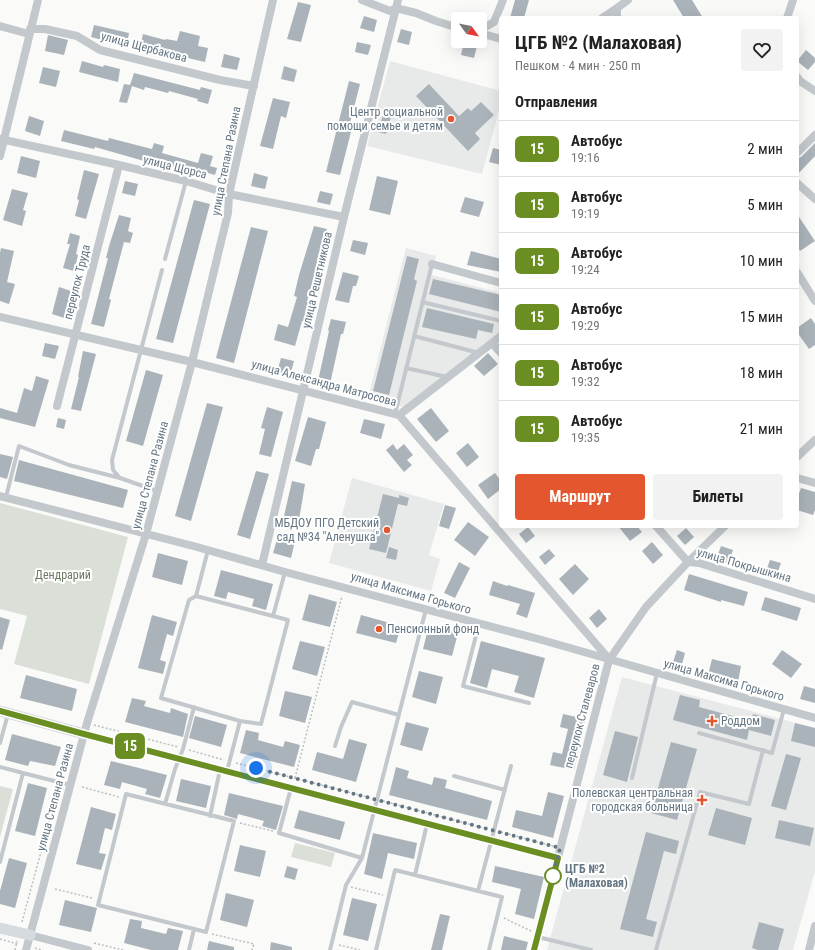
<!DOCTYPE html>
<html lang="ru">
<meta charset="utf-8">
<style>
:root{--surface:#fff;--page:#f2f2f2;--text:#222;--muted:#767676;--line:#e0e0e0;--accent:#e4572e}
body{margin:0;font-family:"Roboto Condensed",sans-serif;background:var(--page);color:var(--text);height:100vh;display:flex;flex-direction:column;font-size:15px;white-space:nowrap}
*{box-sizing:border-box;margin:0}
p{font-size:13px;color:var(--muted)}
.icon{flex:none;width:22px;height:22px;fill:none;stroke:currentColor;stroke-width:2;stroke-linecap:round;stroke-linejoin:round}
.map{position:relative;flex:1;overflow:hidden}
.details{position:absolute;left:499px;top:16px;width:300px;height:512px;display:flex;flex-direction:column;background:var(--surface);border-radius:4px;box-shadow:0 4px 16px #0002}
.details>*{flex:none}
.badge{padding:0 8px;border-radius:6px;font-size:14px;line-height:26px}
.needle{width:26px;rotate:123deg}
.buttons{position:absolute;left:451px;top:12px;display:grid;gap:8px}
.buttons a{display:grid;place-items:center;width:36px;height:36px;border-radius:4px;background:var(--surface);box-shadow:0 4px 16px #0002;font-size:20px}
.you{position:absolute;width:20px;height:20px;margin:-10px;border:3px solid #fff;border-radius:50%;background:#1a73e8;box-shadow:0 0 0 6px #1a73e833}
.map>.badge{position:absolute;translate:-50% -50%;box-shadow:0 0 0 2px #fff}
h2{padding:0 16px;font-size:15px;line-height:36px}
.round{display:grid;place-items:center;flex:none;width:42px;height:42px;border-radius:4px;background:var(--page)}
.overview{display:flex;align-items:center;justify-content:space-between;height:68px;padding:0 16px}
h1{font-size:19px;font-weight:700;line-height:30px}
.primary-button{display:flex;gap:8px;margin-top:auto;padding:8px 16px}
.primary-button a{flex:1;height:46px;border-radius:4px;background:var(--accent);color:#fff;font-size:16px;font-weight:700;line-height:46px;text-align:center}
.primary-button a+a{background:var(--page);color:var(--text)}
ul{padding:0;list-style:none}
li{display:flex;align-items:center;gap:12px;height:56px;padding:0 16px;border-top:1px solid var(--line)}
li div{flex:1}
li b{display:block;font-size:15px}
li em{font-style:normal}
li .badge{min-width:44px;font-weight:700;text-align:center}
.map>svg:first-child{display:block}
</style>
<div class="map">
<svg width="815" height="950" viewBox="0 0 815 950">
<rect width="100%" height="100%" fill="#fafaf8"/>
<path fill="#e8e9e9" d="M390,61L501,91V103L482,174L367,146Z
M406,248L436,256L432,275L501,293V332L403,407L368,398Z
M352,478L444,504L429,555L440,559L431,591L329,563Z
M622,677L815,728V871L793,950H547Z"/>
<path fill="#dadfd7" d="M0,503L128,537L89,684L14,664L27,616L0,609Z
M0,786L13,789L0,837Z
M295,843L335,853L331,867L291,857Z"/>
<path fill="#aab3b9" d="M515,0H529L524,18H510Z
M673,0H692L703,18H684Z
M298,2L311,5L301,42L287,39Z
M364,16L377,20L374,32L360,28Z
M94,25L129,33L127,44L106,39V41L91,37Z
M401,29L412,32L409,45L397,42Z
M180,31L200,36L198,46L208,48L205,62L140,47L143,34L165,40L166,39L177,41Z
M48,35L68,40L64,55L45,51Z
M357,42L371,45L368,55L355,52Z
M464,42L477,46L474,58L461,55Z
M806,50L815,58V62L808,70L797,61Z
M224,54L240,58L237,70L221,67Z
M82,61L103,67L104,65L120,69L118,82L79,72Z
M284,66L297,70L294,82L281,79Z
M43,67L60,71L56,87L39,83Z
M134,73L200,90L201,87L212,90L208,104L197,101L198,99L169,91L168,93L145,87L144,90L132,86L127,103L119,102L124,84L130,85Z
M349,81L360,84L350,123L353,124L340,175L326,172Z
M429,84L459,116L468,108L471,111L481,102L494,115L475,133L480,139L468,151L416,96Z
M273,98L290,102L286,118L281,116L273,149L260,146Z
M385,108L393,110L386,134L378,132Z
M29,116L44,121L40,136L25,131Z
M64,130L108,141L109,138L152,149L154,143L164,146L162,153L198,163L201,153L213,156L210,166L217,168L215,175L187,167L186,171L159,163L158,165L95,147L94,149L61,141Z
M815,143V156L797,175V158L801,157Z
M493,148L501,150V165L489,162Z
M21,156L40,161L36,178L17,173Z
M84,170L99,174L86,219L75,216L79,200L77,199Z
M254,173L268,177L265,189L251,186Z
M377,176L398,181L390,215L369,210Z
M125,181L138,184L135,196L122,193Z
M12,189L28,193L23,210L26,211L22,226L3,220Z
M320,191L333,194L330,205L317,202Z
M465,197L484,202L479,217L460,212Z
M194,200L210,204L173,343L156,339Z
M797,214L815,241L800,251L797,246Z
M119,215L131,218L128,231L133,233L130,243L124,242L109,299L111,300L104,327L91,324L108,258H106L109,246Z
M314,226L327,229L307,302H309L304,321H302L295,346L274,340L278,324L288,327L297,297L294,296L299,275Z
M251,227L268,231L234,363L216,358Z
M70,233L80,236L76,254L78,255L74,271L63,268L70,244H67Z
M353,240L368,243L365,255L350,251Z
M1,248L14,251L7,282L15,284L9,304L0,301V253Z
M471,251L501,259V272L467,265Z
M407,256L419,259L414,279L417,281L389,395L373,391Z
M343,272L359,276L356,286H353L349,303L335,300Z
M433,279L501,295V312L429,294Z
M59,287L71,291L64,318L52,314Z
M427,308L494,324L492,333L478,330L476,339L422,327Z
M811,318L815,324V345L809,349L797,332V328Z
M331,319L346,322L343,334H341L330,384L318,381L329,331L328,330Z
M45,343L59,346L55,359L42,356Z
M83,351L96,354L81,411L71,409L79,377H78Z
M488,353L498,364L484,376L474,366Z
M281,358L294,361L290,376L277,372Z
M146,370L163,375L143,446L126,441Z
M36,376L49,380L35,427L0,418V408L17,413L24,388L32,391Z
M207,403L223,407L191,521L175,516Z
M267,407L283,412L271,457L259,454L265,429L261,428Z
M431,408L449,431L436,442L417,419Z
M308,417L326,422L319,449H316L311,466L295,461Z
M58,418L66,420L64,429L56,427Z
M364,419L385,424L381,439L360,433Z
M468,443L479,457L467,467L456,453Z
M393,444L397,450L404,444L413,455L407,460L412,465L404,472L386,450Z
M0,454L13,457L7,479L0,477Z
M19,460L128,490L123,508L14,481Z
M256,471L269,474L250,539L237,535Z
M495,473L501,481V489L488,499L478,485Z
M292,481L305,484L299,520L284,516Z
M801,488L815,492V510L813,515L797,510V499Z
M383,494L399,498V495L409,498L407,506L398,504L386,553L369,549Z
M445,505L456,508L449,529L439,526Z
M468,522L489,537L475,556L454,540Z
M618,526H637L642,532L630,541Z
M528,527L535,536L526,543L519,534Z
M686,528L694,537L685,545L677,536Z
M278,536L295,541L291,558L273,553Z
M652,542L663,555L653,564L642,551Z
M721,546L733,550L728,564L716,560Z
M389,547L398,550L396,560L386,558Z
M549,549L555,556L545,565L539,557Z
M158,553L188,561L182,585L152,577Z
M770,560L781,563L776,577L765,574Z
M459,562L470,568L455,598L444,593Z
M575,564L589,579L573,595L559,579Z
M221,570L273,584L266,610L252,606L254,599L228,592L226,599L214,596Z
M689,574L748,592L744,606L721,600V602L684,590Z
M493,581L507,586L508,585L535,593L527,618L516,614L520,604L489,595Z
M309,594L337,602L330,627L302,620Z
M765,597L801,608L797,621L761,610Z
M599,609L607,619L597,628L589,618Z
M152,615L177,622L173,636L167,634L160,660L166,662L163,674L138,668Z
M361,615L401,626L396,643L356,633Z
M0,617L10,620L2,650L0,649Z
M429,625L458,633L452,656L423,649Z
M300,641L325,647L317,676L292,669Z
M481,641L545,658L534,698L514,692L519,676L492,669L487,688L470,683Z
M677,650L685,653L681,668L672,665Z
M782,650L802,664L791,678L772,664Z
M712,659L741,666L738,682L708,675Z
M419,671L443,677L436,704L412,697Z
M26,675L77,689L72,711L20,698Z
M804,686L815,689V703L800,699Z
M285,691L312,697L305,723L279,716Z
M680,695L700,700L699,707L751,721L753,714L775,720L771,736L749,730L747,740L673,720Z
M132,698L146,701L144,706L170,713L171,708L188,714L183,737L125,722Z
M563,714L586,719L574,770L550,765L553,752L562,754L568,729L560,727Z
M195,716L227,725L221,747L189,738Z
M406,722L429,728L422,751L400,745Z
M795,723L815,728V747L791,741Z
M246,730L259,733L258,740L283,747L285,741L300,745L294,767L240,753Z
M615,731L638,737L627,782L603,775Z
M12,734L61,747L55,766L30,761L28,766L5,760Z
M349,739L367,744L356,782L312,770L317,752L343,759Z
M671,742L697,749L677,820L651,813Z
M786,754L801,758L786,810L771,806Z
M111,761L167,775L160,798L145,794L147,789L122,782L120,789L104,785Z
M396,767L409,771L407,778L432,785L434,777L447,780L445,788L492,801L487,820L389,795Z
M181,779L211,786L206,808L176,801Z
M28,783L47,788L35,836L15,831Z
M548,792L564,796L553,838L512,827L516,810L542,816Z
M229,793L283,806L276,830L262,826L264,821L238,814L237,819L224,815Z
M91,807L116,814L112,830L105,828L99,853L106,854L101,870L76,864Z
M716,808L752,818L745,845L708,835Z
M299,810L345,822L340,840L294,828Z
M779,820L814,828L810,846L775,838Z
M646,832L679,841L676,854L664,851L646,919L657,922L653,937L620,929Z
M373,833L417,843L414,859L388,853L382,879L364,874Z
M240,845L266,851L260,877L234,871Z
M9,858L27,863L15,908L0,904V891Z
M287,866L298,869L295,880L284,877Z
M495,866L544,877L534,919L515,914L521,889L492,882Z
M226,893L254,900L247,927L220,920Z
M352,898L377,904L368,941L343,935Z
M65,900L97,908L91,932L59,925Z
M440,914L450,916L442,950H431Z
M130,919L142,921L141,928L166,934L168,928L183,931L178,950H151L124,943Z
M759,922L784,929L778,950H758L752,948Z
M504,936L528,942L526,950H501Z
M209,941L234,947V950H207Z
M271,942L292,947V950H270Z"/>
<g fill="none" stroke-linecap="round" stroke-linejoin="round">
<path stroke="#bbbfc2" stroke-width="1.5" stroke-dasharray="2 2" stroke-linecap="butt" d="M94,725L178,747
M189,750L224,760
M236,763L371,798
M62,775L72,742
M295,778L342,596
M82,787L119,797
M383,801L487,829
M240,823L273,831
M501,832L553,846
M351,887L383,895
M55,889L92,898
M504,918L531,931
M22,922L58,789
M212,934L254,944L252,950
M0,939L18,944
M94,943L123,950
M339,945L360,950
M35,948L42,950
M15,950L17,941"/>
<path stroke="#c3c8cc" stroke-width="4" d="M165,259L186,181
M422,302L501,321
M414,336L479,353
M406,368L447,377
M395,414L432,264
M120,478L113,470L112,460L162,270
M6,497L19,446L69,465L120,478L157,491
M196,596L208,550
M273,616L196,596L189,600L161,698L240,721L261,724L288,620L273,616L285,572
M479,624L463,686L529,703
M699,733L772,753L784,709
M0,743L8,714
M335,746L341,727L352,702L399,715
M0,767L23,773L0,862
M227,771L240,721
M23,773L70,785
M454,776L505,790
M632,778L657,673
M291,788L279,833L362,858
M126,794L234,821L206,932L98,905Z
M165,804L175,769L183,749L194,707
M210,816L220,770
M415,875L427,824
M478,891L511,766
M538,937L591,950
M189,950L194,929
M330,950L346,885L362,858L426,609
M376,950L395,870L502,897L489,950
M656,950L700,792L749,804L763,750"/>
<path stroke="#c3c8cc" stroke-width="8" d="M362,0L390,11L396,8L416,13L436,21L458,28
M602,18L617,8
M617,18V8L628,0
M787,18L793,0
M0,26L29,34
M30,29H45L77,36L100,50L220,80L254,86
M480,30L494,22L503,0
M480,33L501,39
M797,77L800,81L815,91
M0,139L119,165L186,181L229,194L344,217
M797,153L815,135
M0,156L38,0
M797,183L815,199
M432,264L501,283
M797,272L815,301
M0,317L192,362L399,415L609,659
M492,343L501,353
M57,406L119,165
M399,415L501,336
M797,457L815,440
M797,478L815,483
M0,496L197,547L285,572L542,640L815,718
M656,526L688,562L699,563L815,599
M262,565L344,217L398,0
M84,734L558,858
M30,935L88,950
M26,950L87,723L146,534L192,362L228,213L229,194L273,0
M534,950L609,660L646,607L688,562L725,526
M809,950L815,926"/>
<path stroke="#d6dbdf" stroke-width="11" d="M0,711L84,734
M0,928L30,935"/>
</g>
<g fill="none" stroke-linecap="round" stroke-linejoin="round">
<defs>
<path id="line" d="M0,711L84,734L558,858L534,950"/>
</defs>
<use href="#line" stroke="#fff" stroke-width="9"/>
<use href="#line" stroke="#6b8e23" stroke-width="6"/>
<path stroke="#657683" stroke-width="4" stroke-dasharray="0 7.2" d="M256,768L560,848L553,876"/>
</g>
<g fill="#e4572e" stroke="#fff" stroke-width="1.5">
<circle cx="451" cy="119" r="4"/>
<circle cx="387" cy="530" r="4"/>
<circle cx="379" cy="629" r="4"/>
<path d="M710 715h4v4h4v4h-4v4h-4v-4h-4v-4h4z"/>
<path d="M700 794h4v4h4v4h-4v4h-4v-4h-4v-4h4z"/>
</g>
<circle fill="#fff" stroke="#6b8e23" stroke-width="2" cx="553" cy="876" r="8"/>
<g text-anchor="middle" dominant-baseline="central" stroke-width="4" stroke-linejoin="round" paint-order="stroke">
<g font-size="12" fill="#657683" stroke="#fff">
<text transform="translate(144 47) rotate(15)">улица Щербакова</text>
<text transform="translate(226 161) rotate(-79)">улица Степана Разина</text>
<text transform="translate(175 167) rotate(14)">улица Щорса</text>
<text transform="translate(317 280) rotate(-77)">улица Решетникова</text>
<text transform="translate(77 282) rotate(-76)">переулок Труда</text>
<text transform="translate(324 383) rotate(15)">улица Александра Матросова</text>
<text transform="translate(150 475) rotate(-75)">улица Степана Разина</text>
<text transform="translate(744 565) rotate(16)">улица Покрышкина</text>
<text transform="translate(411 593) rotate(16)">улица Максима Горького</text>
<text transform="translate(724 680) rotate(16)">улица Максима Горького</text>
<text transform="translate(582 716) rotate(-75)">переулок Сталеваров</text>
<text transform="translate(55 797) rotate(-75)">улица Степана Разина</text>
</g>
<g font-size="12" fill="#657683" stroke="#fff" text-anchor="end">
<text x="443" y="112">Центр социальной<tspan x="443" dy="14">помощи семье и детям</tspan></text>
<text x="379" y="523">МБДОУ ПГО Детский<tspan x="379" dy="14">сад №34 "Аленушка"</tspan></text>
<text x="387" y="629" text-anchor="start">Пенсионный фонд</text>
<text x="721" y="721" text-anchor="start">Роддом</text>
<text x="693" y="793">Полевская центральная<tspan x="693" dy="14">городская больница</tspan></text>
</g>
<g font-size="12" fill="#687a64" stroke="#fff">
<text x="63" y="575">Дендрарий</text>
</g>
<g font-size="12" font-weight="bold" fill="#657683" stroke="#fff" text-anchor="start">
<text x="565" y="869">ЦГБ №2<tspan x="565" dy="14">(Малаховая)</tspan></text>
</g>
</g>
</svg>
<div class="buttons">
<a><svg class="needle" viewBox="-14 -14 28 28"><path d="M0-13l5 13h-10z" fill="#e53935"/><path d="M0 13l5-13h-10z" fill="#767676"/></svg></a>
</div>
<div class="you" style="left:256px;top:768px"></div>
<b class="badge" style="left:130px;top:746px;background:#6b8e23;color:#fff">15</b>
<section class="details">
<div class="overview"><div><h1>ЦГБ №2 (Малаховая)</h1><p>Пешком · 4 мин · 250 m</p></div><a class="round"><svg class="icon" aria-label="heart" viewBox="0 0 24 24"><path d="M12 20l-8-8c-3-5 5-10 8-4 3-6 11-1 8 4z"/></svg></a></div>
<h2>Отправления</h2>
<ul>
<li><span class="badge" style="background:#6b8e23;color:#fff">15</span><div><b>Автобус</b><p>19:16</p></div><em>2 мин</em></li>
<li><span class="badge" style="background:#6b8e23;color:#fff">15</span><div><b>Автобус</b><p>19:19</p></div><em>5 мин</em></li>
<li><span class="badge" style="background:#6b8e23;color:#fff">15</span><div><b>Автобус</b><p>19:24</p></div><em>10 мин</em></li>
<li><span class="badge" style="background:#6b8e23;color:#fff">15</span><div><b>Автобус</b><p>19:29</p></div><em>15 мин</em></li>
<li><span class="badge" style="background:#6b8e23;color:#fff">15</span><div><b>Автобус</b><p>19:32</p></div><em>18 мин</em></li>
<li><span class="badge" style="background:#6b8e23;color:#fff">15</span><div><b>Автобус</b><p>19:35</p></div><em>21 мин</em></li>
</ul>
<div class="primary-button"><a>Маршрут</a><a>Билеты</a></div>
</section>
</div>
